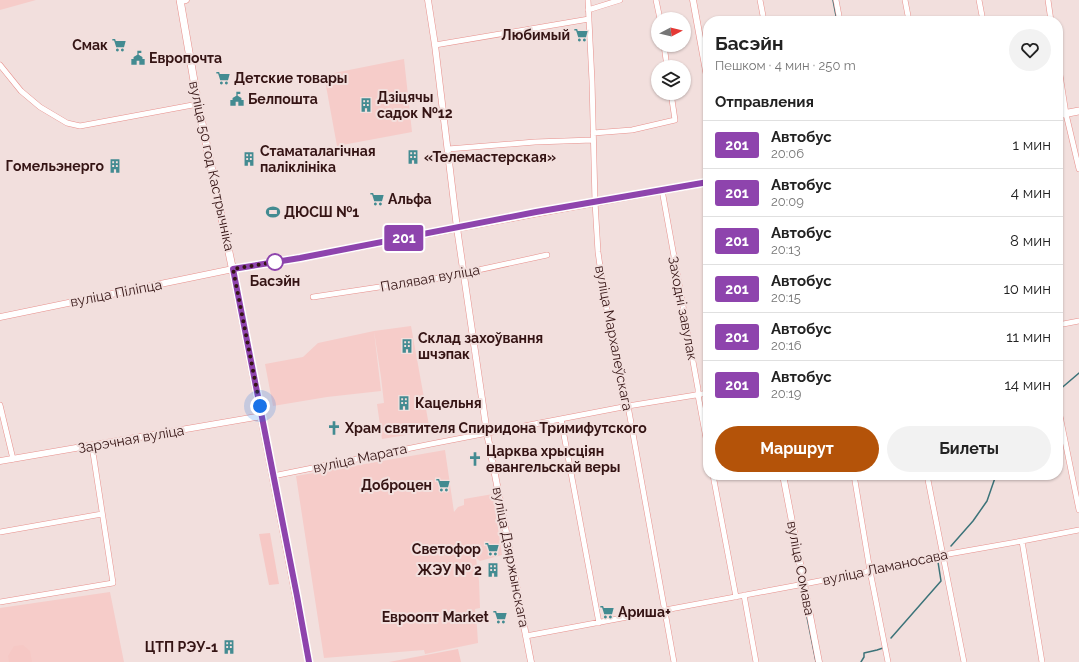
<!DOCTYPE html>
<html lang="ru">
<meta charset="utf-8">
<style>
:root{--surface:#fff;--page:#f2f2f2;--text:#222;--muted:#767676;--line:#e0e0e0;--accent:#b45309}
body{margin:0;font-family:Raleway,sans-serif;background:var(--page);color:var(--text);height:100vh;display:flex;flex-direction:column;font-size:15px;white-space:nowrap}
*{box-sizing:border-box;margin:0}
p{font-size:13px;color:var(--muted)}
.icon{flex:none;width:22px;height:22px;fill:none;stroke:currentColor;stroke-width:2;stroke-linecap:round;stroke-linejoin:round}
.map{position:relative;flex:1;overflow:hidden}
.panel{position:absolute;left:703px;top:16px;width:360px;height:464px;display:flex;flex-direction:column;background:var(--surface);border-radius:16px;box-shadow:0 1px 3px #0004}
.panel>*{flex:none}
.badge{padding:0 8px;border-radius:3px;font-size:14px;line-height:26px}
.needle{width:26px;rotate:83deg}
.tools{position:absolute;left:651px;top:12px;display:grid;gap:8px}
.tools a{display:grid;place-items:center;width:40px;height:40px;border-radius:50%;background:var(--surface);box-shadow:0 1px 3px #0004;font-size:20px}
.you{position:absolute;width:20px;height:20px;margin:-10px;border:3px solid #fff;border-radius:50%;background:#1a73e8;box-shadow:0 0 0 6px #1a73e833}
.map>.badge{position:absolute;translate:-50% -50%;box-shadow:0 0 0 2px #fff}
h2{padding:0 12px;font-size:15px;line-height:36px}
.round{display:grid;place-items:center;flex:none;width:42px;height:42px;border-radius:21px;background:var(--page)}
.overview{display:flex;align-items:center;justify-content:space-between;height:68px;padding:0 12px}
h1{font-size:19px;font-weight:700;line-height:30px}
.button{display:flex;gap:8px;margin-top:auto;padding:8px 12px}
.button a{flex:1;height:46px;border-radius:24px;background:var(--accent);color:#fff;font-size:16px;font-weight:700;line-height:46px;text-align:center}
.button a+a{background:var(--page);color:var(--text)}
ul{padding:0;list-style:none}
li{display:flex;align-items:center;gap:12px;height:48px;padding:0 12px;border-top:1px solid var(--line)}
li div{flex:1}
li b{display:block;font-size:15px}
li em{font-style:normal}
li .badge{min-width:44px;font-weight:700;text-align:center}
.map>svg:first-child{display:block}
</style>
<div class="map">
<svg width="1079" height="662" viewBox="0 0 1079 662">
<rect width="100%" height="100%" fill="#f2dfdd"/>
<path fill="#f6ccc9" d="M0,0H36L0,10Z
M404,59L412,132L337,146L324,75Z
M411,326L430,431L382,439L377,404L384,403L381,377L374,331Z
M374,331L381,391L327,397L273,406L265,364L303,357L318,343Z
M445,450L454,512L458,507L464,505V499L493,494L502,555L480,561L476,558L479,581L480,608L475,609L477,627L478,643L425,654L424,650L324,658L296,476Z
M110,592L124,662H0V608Z"/>
<path fill="#f6c8c5" d="M270,533L279,584L269,585L259,534Z
M23,645L30,651L32,662H9L8,656L14,646Z
M458,649L461,662H389Z"/>
<g fill="none" stroke-linecap="round" stroke-linejoin="round">
<path stroke="#3c7379" stroke-width="1.5" d="M833,0L837,21
M1058,391L1079,373
M951,546L973,521L987,501L996,475
M801,587L816,662
M891,638L941,581L938,562
M861,662L864,657V653L877,650L883,648"/>
<defs>
<path id="minor" d="M588,0L592,81L595,202L598,252L605,301L628,406L674,662
M656,0L660,19
M760,0L764,21
M836,0L840,21
M905,0L909,21
M979,0L983,21
M1048,0L1051,21
M588,10L620,0
M435,45L589,19
M664,45L667,67
M1058,62L1066,114L1079,169
M0,65L21,91L40,107L67,123L80,126L198,104
M593,133L632,130L675,120L671,93
M448,149L535,142L593,140
M662,190L698,389V395L708,449
M313,297L446,277L547,255
M1058,325L1079,321
M0,405L13,459
M1058,406L1079,510
M561,419L599,623
M713,475L736,597
M854,475L870,571L888,662
M927,475L964,662
M273,476L431,444L628,406L708,393
M0,532L102,514
M1022,541L1042,662
M744,595L756,662
M0,602L113,583L92,446
M526,636L804,584L870,571L943,555L1022,541L1079,530"/>
<path id="tertiary" d="M428,0L435,45L457,228L487,433L531,662
M693,0L708,82
M180,1L186,0
M0,317L233,269
M0,461L262,416
M783,475L819,662"/>
<path id="secondary" d="M180,0L198,104L235,281L309,662
M1058,115L1079,111
M233,269L300,258L536,213L708,182"/>
</defs>
<use href="#minor" stroke="#e8908c" stroke-width="6"/>
<use href="#tertiary" stroke="#e8908c" stroke-width="7"/>
<use href="#secondary" stroke="#e8908c" stroke-width="8"/>
<use href="#minor" stroke="#fff" stroke-width="5"/>
<use href="#tertiary" stroke="#fff" stroke-width="6"/>
<use href="#secondary" stroke="#fff" stroke-width="7"/>
</g>
<g fill="none" stroke-linecap="round" stroke-linejoin="round">
<defs>
<path id="line" d="M309,662L297,596L233,269L300,258L536,212L708,182"/>
</defs>
<use href="#line" stroke="#fff" stroke-width="9"/>
<use href="#line" stroke="#8e44ad" stroke-width="6"/>
<path stroke="#351414" stroke-width="4" stroke-dasharray="0 7.2" d="M260,406L233,269L275,262"/>
</g>
<defs>
<symbol id="supermarket-bare" viewBox="-9 -9 18 18"><path d="M-6-5.5h2.5l.6 2H6L4.5 2H-2.5L-4.4-4H-6ZM-1.5 3.2a1.3 1.3 0 1 0 .1 0ZM3 3.2a1.3 1.3 0 1 0 .1 0Z" fill="#438b91" stroke="#f2dfdd" stroke-width="2.5" paint-order="stroke"/></symbol>
<symbol id="civic-bare" viewBox="-9 -9 18 18"><path d="M-.6-6.5H3V-4.5H.6V-3L4-1V1h2V6H-6V1h2V-1L-.6-3ZM-1.2 2.5V6h2.4V2.5Z" fill="#438b91" stroke="#f2dfdd" stroke-width="2.5" paint-order="stroke"/></symbol>
<symbol id="building-bare" viewBox="-9 -9 18 18"><path d="M-4-6H4V6H1V3H-1V6H-4ZM-2.5-4.3h1.7v1.8h-1.7ZM.8-4.3h1.7v1.8H.8ZM-2.5-1h1.7V.8h-1.7ZM.8-1h1.7V.8H.8Z" fill="#438b91" stroke="#f2dfdd" stroke-width="2.5" paint-order="stroke"/></symbol>
<symbol id="stadium-bare" viewBox="-9 -9 18 18"><path d="M0-5a6.5 5 0 1 0 0 10a6.5 5 0 1 0 0-10ZM-3.5-1.8h7v3.6h-7Z" fill="#438b91" stroke="#f2dfdd" stroke-width="2.5" paint-order="stroke"/></symbol>
<symbol id="church-bare" viewBox="-9 -9 18 18"><path d="M-1.2-6h2.4v3.5h3.3v2.4h-3.3V6h-2.4V-.1h-3.3v-2.4h3.3Z" fill="#438b91" stroke="#f2dfdd" stroke-width="2.5" paint-order="stroke"/></symbol>
</defs>
<g fill-rule="evenodd">
<use href="#supermarket-bare" x="571" y="25" width="20" height="20"/>
<use href="#supermarket-bare" x="109" y="35" width="20" height="20"/>
<use href="#civic-bare" x="128" y="48" width="20" height="20"/>
<use href="#supermarket-bare" x="213" y="68" width="20" height="20"/>
<use href="#civic-bare" x="227" y="89" width="20" height="20"/>
<use href="#building-bare" x="356" y="95" width="20" height="20"/>
<use href="#building-bare" x="403" y="147" width="20" height="20"/>
<use href="#building-bare" x="239" y="149" width="20" height="20"/>
<use href="#building-bare" x="105" y="156" width="20" height="20"/>
<use href="#supermarket-bare" x="367" y="189" width="20" height="20"/>
<use href="#stadium-bare" x="263" y="202" width="20" height="20"/>
<use href="#building-bare" x="397" y="336" width="20" height="20"/>
<use href="#building-bare" x="394" y="393" width="20" height="20"/>
<use href="#church-bare" x="324" y="418" width="20" height="20"/>
<use href="#church-bare" x="465" y="449" width="20" height="20"/>
<use href="#supermarket-bare" x="433" y="475" width="20" height="20"/>
<use href="#supermarket-bare" x="482" y="539" width="20" height="20"/>
<use href="#building-bare" x="483" y="560" width="20" height="20"/>
<use href="#supermarket-bare" x="597" y="602" width="20" height="20"/>
<use href="#supermarket-bare" x="490" y="607" width="20" height="20"/>
<use href="#building-bare" x="219" y="637" width="20" height="20"/>
</g>
<circle fill="#fff" stroke="#8e44ad" stroke-width="2" cx="275" cy="262" r="8"/>
<g text-anchor="middle" dominant-baseline="central" stroke-width="4" stroke-linejoin="round" paint-order="stroke">
<g font-size="14" font-weight="bold" fill="#351414" stroke="#f2dfdd" text-anchor="start">
<text x="570" y="35" text-anchor="end">Любимый</text>
<text x="108" y="45" text-anchor="end">Смак</text>
<text x="149" y="58">Европочта</text>
<text x="234" y="78">Детские товары</text>
<text x="377" y="97">Дзіцячы<tspan x="377" dy="16">садок №12</tspan></text>
<text x="248" y="99">Белпошта</text>
<text x="260" y="151">Стаматалагічная<tspan x="260" dy="16">паліклініка</tspan></text>
<text x="424" y="157">«Телемастерская»</text>
<text x="104" y="166" text-anchor="end">Гомельэнерго</text>
<text x="388" y="199">Альфа</text>
<text x="284" y="212">ДЮСШ №1</text>
<text x="418" y="338">Склад захоўвання<tspan x="418" dy="16">шчэпак</tspan></text>
<text x="415" y="403">Кацельня</text>
<text x="345" y="428">Храм святителя Спиридона Тримифутского</text>
<text x="486" y="451">Царква хрысціян<tspan x="486" dy="16">евангельскай веры</tspan></text>
<text x="432" y="485" text-anchor="end">Доброцен</text>
<text x="481" y="549" text-anchor="end">Светофор</text>
<text x="482" y="570" text-anchor="end">ЖЭУ № 2</text>
<text x="618" y="612">Ариша+</text>
<text x="489" y="617" text-anchor="end">Евроопт Market</text>
<text x="218" y="647" text-anchor="end">ЦТП РЭУ-1</text>
</g>
<g font-size="14" fill="#351414" stroke="#f2dfdd">
<text transform="translate(212 166) rotate(78)">вуліца 50 год Кастрычніка</text>
<text transform="translate(430 278) rotate(-10)">Палявая вуліца</text>
<text transform="translate(116 293) rotate(-11)">вуліца Піліпца</text>
<text transform="translate(683 308) rotate(79)">Заходні завулак</text>
<text transform="translate(614 338) rotate(79)">вуліца Мархалеўскага</text>
<text transform="translate(131 439) rotate(-10)">Зарэчная вуліца</text>
<text transform="translate(360 458) rotate(-12)">вуліца Марата</text>
<text transform="translate(511 557) rotate(79)">вуліца Дзяржынскага</text>
<text transform="translate(885 567) rotate(-12)">вуліца Ламаносава</text>
<text transform="translate(801 568) rotate(79)">вуліца Сомава</text>
</g>
<g font-size="14" font-weight="bold" fill="#351414" stroke="#f2dfdd">
<text x="275" y="281">Басэйн</text>
</g>
</g>
</svg>
<div class="tools">
<a><svg class="needle" viewBox="-14 -14 28 28"><path d="M0-13l5 13h-10z" fill="#e53935"/><path d="M0 13l5-13h-10z" fill="#767676"/></svg></a>
<a><svg class="icon" aria-label="layers" viewBox="0 0 24 24"><path d="M12 4l9 5-9 5-9-5zM3 14l9 5 9-5"/></svg></a>
</div>
<div class="you" style="left:260px;top:406px"></div>
<b class="badge" style="left:404px;top:238px;background:#8e44ad;color:#fff">201</b>
<section class="panel">
<div class="overview"><div><h1>Басэйн</h1><p>Пешком · 4 мин · 250 m</p></div><a class="round"><svg class="icon" aria-label="heart" viewBox="0 0 24 24"><path d="M12 20l-8-8c-3-5 5-10 8-4 3-6 11-1 8 4z"/></svg></a></div>
<h2>Отправления</h2>
<ul>
<li><span class="badge" style="background:#8e44ad;color:#fff">201</span><div><b>Автобус</b><p>20:06</p></div><em>1 мин</em></li>
<li><span class="badge" style="background:#8e44ad;color:#fff">201</span><div><b>Автобус</b><p>20:09</p></div><em>4 мин</em></li>
<li><span class="badge" style="background:#8e44ad;color:#fff">201</span><div><b>Автобус</b><p>20:13</p></div><em>8 мин</em></li>
<li><span class="badge" style="background:#8e44ad;color:#fff">201</span><div><b>Автобус</b><p>20:15</p></div><em>10 мин</em></li>
<li><span class="badge" style="background:#8e44ad;color:#fff">201</span><div><b>Автобус</b><p>20:16</p></div><em>11 мин</em></li>
<li><span class="badge" style="background:#8e44ad;color:#fff">201</span><div><b>Автобус</b><p>20:19</p></div><em>14 мин</em></li>
</ul>
<div class="button"><a>Маршрут</a><a>Билеты</a></div>
</section>
</div>
